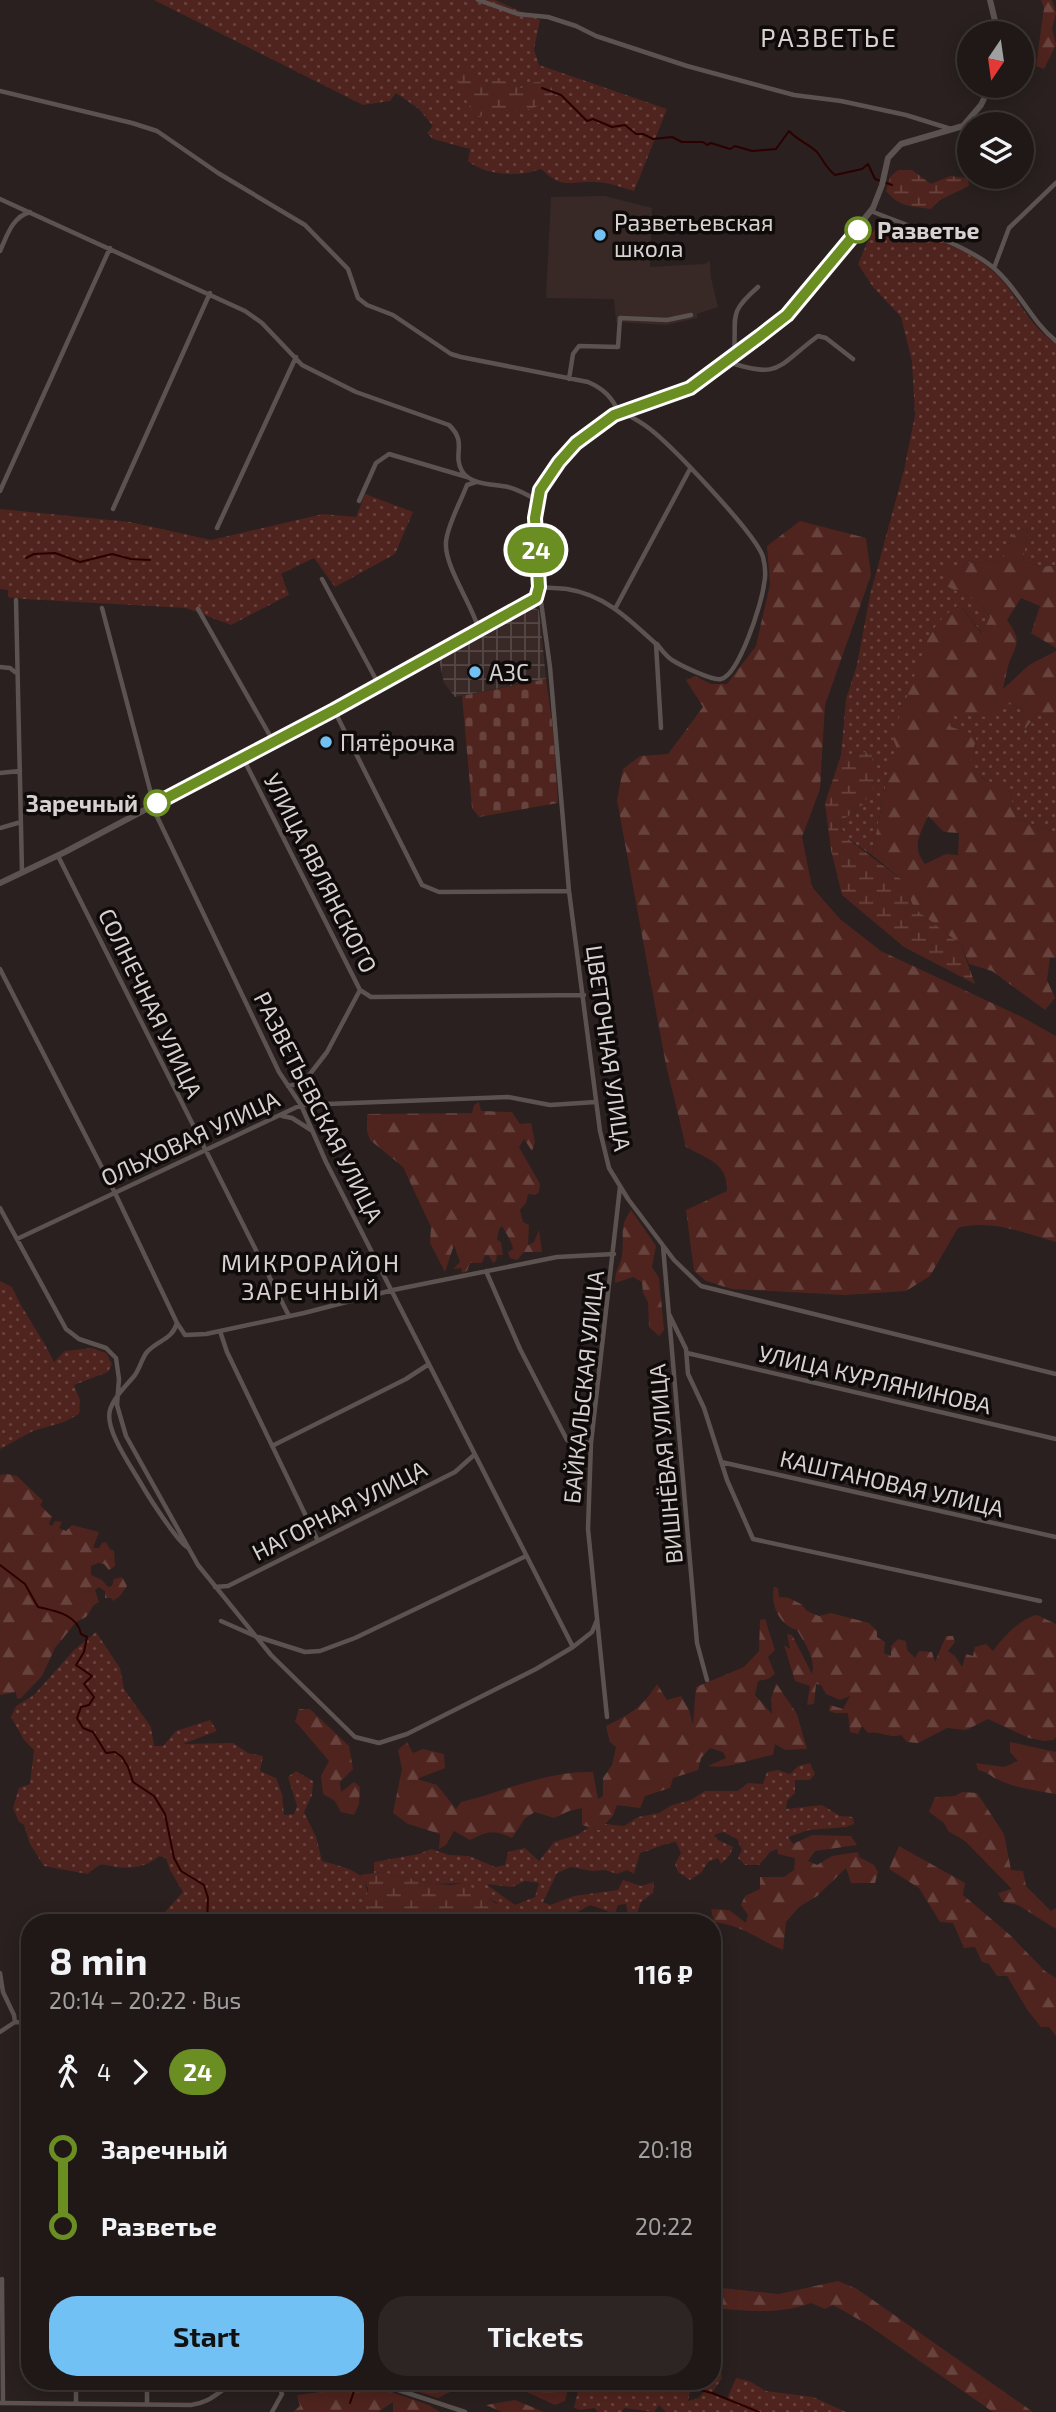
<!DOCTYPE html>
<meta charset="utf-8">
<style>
:root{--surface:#1f1817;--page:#2c2524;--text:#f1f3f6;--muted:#a1a0a1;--line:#3c3736;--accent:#72c1f5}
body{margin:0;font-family:"Exo 2",sans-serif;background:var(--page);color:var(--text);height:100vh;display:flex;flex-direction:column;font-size:26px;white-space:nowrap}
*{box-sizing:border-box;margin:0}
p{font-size:23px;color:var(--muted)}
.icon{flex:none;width:38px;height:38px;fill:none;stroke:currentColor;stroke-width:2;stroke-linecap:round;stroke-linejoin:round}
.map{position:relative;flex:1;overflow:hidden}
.details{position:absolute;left:21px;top:1914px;width:700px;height:476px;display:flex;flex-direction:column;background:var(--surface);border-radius:28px;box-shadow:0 4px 18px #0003,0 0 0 2px var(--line)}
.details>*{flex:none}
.badge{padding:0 14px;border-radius:23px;font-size:24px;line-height:46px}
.needle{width:46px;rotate:193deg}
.controls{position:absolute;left:957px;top:21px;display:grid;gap:14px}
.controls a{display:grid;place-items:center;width:77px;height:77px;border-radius:50%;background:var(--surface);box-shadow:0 4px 18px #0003,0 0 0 2px var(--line);font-size:35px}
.map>.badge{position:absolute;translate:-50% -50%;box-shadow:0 0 0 4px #fff}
.legs{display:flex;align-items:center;gap:10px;height:77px;padding:0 28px;font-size:23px}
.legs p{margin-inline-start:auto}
.head{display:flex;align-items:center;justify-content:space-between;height:119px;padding:0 28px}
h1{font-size:38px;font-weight:700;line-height:52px}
.action{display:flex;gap:14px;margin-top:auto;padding:14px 28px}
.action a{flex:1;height:80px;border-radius:28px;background:var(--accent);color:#111;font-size:28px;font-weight:700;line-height:80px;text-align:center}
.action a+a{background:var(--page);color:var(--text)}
ul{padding:0 28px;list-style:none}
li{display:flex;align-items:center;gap:24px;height:77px;font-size:26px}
li i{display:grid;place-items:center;width:10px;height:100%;margin:0 9px;background:currentColor}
li i::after{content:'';width:18px;height:18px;margin:-9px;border:5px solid;border-radius:50%;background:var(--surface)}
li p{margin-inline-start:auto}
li:first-child i{background:linear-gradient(#0000 50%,currentColor 0)}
li:last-child i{background:linear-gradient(currentColor 50%,#0000 0)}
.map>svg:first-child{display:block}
</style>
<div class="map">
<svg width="1056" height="2412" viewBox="0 0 1056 2412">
<defs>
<pattern id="industrial-grid" width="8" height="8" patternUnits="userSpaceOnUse" patternTransform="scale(1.75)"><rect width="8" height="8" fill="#382927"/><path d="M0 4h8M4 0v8" fill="none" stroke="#544745"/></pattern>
<pattern id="grass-dots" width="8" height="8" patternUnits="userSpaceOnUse" patternTransform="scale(1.75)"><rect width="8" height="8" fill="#4f241e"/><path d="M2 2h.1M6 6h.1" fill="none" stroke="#68433e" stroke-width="1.8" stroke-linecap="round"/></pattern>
<pattern id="forest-firs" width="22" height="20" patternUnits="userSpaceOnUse" patternTransform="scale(1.75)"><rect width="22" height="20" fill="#4f241e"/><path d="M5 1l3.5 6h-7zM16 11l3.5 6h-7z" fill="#68433e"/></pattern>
<pattern id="wetland-marsh" width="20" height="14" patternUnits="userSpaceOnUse" patternTransform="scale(1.75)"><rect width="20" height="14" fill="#4f241e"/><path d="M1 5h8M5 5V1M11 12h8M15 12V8" fill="none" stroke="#68433e"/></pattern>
<pattern id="cemetery-stones" width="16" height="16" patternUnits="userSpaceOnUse" patternTransform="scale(1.75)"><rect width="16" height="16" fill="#4f241e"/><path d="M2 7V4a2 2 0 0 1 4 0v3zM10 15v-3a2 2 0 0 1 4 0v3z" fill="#68433e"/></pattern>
</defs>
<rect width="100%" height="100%" fill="#29201f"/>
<path fill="#382927" d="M605,196L652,208L650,267L704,264L710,261L711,278L718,307L697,314V318L666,325L616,322L614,299L546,298L551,197Z"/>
<path fill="url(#industrial-grid)" d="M532,607L539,610L546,679L455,697L444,683L439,660Z"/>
<path fill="url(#grass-dots)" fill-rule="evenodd" d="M154,0H495L540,20L534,49L539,65L667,109L634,191C621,187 607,182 594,182C567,181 564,190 541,169C520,177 486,176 468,161L470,149L433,139L427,133L433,126L419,109L396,93L390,101L363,105Z
M881,221L893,222C927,237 973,249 999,277C1018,297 1031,329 1056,343V565L1042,567L1023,561L1028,528L1014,533L1002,561L967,563L945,585L979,602L990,617L983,634L959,604L897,746L888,773L872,855L844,836L840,821L860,809L870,752L841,755L846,699L857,665L870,595L904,470L915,415L912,361L901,317L873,287L858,264L870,236Z
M365,494L413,512L395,554L335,587L314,558L281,574L289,595L231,625L186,608L24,599L8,597V590L0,589V509L130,522L211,540L323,514L356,517Z
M1009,704L1023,708L1026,728L1039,712L1056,725V833L1016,818L1010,792C1002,788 992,784 985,779C965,765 953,734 946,712L967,713Z
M0,1281L12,1287C24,1314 42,1336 54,1362L65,1351L92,1348L106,1353L112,1364L108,1372L74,1385L80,1400L79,1414L64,1422L33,1431L0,1449Z
M96,1632L120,1668L124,1689L151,1727L154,1746H163L176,1731L210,1720L217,1731L183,1744L233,1743L248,1753L263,1756L260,1771L276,1778L282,1794L284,1815L294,1814L297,1806L288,1777L296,1771L313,1781L312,1795L304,1812L316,1837L322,1861C371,1874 365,1875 371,1922L375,1923H172L174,1918L165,1912L183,1892L170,1870L166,1858L159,1856C143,1871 121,1869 101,1864L87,1874L44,1866L30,1844L24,1825L19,1822L13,1808L19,1788L30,1784L34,1750L24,1740L11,1717L16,1706L34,1695L74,1650Z
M810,1763L815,1774L810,1780H795V1793L787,1801L786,1809L822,1805L840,1816L853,1817L854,1824L846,1827L809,1830L788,1837L793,1844L771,1851L759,1865H745L738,1858L742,1850L737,1839L723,1832L714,1835L718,1840L733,1847L730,1855L721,1864L718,1858L708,1862L701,1873L690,1880L678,1872L675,1864L681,1853L676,1842C663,1843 653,1850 640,1853L634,1874L627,1870L617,1874L605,1870L592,1871L571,1867L557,1873L543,1902L550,1905L574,1896L618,1890L623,1880L641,1886L654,1882L653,1893L641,1902L634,1922L629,1920L626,1904L618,1905L615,1914L590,1905L566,1919L553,1914L543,1918L547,1923H456L474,1918L487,1919L497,1903L464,1883L433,1884L381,1872L374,1873V1862L419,1854L431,1849L449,1855L469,1856L495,1867L505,1865L508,1852L525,1848L539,1861L554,1842L577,1835L590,1827L599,1830L605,1824L624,1826L638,1817L659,1813L672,1805L691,1800L705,1791H738L748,1783L763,1784L767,1772L778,1770L790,1774L798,1766ZM525,1881L539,1883L535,1897L515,1905L486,1884L512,1887Z
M712,2368L721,2370L722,2378L712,2393L727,2399L736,2378L749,2381L766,2391L813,2397L846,2412H666L659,2405L654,2412L624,2408L622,2412H598L594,2408L581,2410L574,2408L579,2386L584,2382H604L610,2390L619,2389L617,2382H692L688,2401L698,2398L705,2391L704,2382H712Z"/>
<path fill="url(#forest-firs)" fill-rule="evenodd" d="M1041,0H1052L1056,13L1052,29L1056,45L1044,69L1036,66L1044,8Z
M800,521L866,538L871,575L825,705L820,789L802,837L812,887L840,919L881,951L1022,1017L1056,1036V1242C1024,1233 991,1219 958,1228L930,1276L906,1291L845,1295L732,1289L706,1281L694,1271L686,1210L727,1191C728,1163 707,1159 686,1147L666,1065L617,800L623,769L640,756L668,754L703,707L686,680L695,676L711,684H727L756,646L770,584L767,546Z
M1028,528L1023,561L1042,567L1056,565V648L1031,633L1040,606L1021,598L1007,620C1023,642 1016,644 1008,666C1006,674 1005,681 1003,689L1029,665L1056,651V725L1039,712L1025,729L1023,708L1009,704L994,718L947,712L951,727L977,735L970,763L984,779L1010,792L1016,818L1056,833V958H1050L1047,980L1055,998L1045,1010L992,971L969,964L961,945L914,908L902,880L872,855L888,773L896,746L892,737L930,633L944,616L959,604L982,634L990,617L979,602L944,585L947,569L967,563L1002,561L1014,533ZM928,816L944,832L959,833L958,855L946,854L925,864C911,846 920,835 928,816Z
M479,1102L481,1111L512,1112L520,1124L531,1123L535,1142L532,1151L524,1139L519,1147L540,1184L539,1192L535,1195L528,1194L526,1203L520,1210L523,1222L529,1225L528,1245L534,1242L539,1230L542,1252H524L517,1260L510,1258L508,1252L513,1249C512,1242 506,1233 502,1226L499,1229L497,1240L501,1242L503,1255H497L496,1261L493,1263L489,1256L485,1255L482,1263H470L467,1271L461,1273L462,1268L453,1269L460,1262L454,1245L445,1272L430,1243L431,1227L403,1167L370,1140L367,1131V1114L472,1113L474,1105Z
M631,1210L656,1246L652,1267L659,1278L664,1330L659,1336L649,1327L648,1302L643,1293L642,1282L633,1277L615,1283C614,1272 621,1265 622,1255C625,1235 618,1228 631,1210Z
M7,1474L17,1476L43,1501L40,1505L52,1517L49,1524L52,1526L55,1521L62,1522L59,1528L66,1531L72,1525L99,1532L93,1548H99L102,1543L106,1542L110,1549L114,1551L115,1566L109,1570L104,1564L98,1563L91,1566V1575L102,1580L108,1587L112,1586L114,1579L122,1577L127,1586L120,1596L113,1601L111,1598H105V1591L99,1587L95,1590L99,1602L94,1605L86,1617L76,1622L55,1648L42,1676L21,1698L17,1699L16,1692L0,1695V1475Z
M774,1587L778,1588L779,1597L789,1598L801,1604L807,1611L819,1616L831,1613L869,1623L877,1631V1637L885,1642L884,1653L891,1656V1646L898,1639L906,1641L907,1650L915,1658L919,1651L932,1652L935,1662L946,1636H953L955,1642L948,1651L955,1656L962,1667L966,1654L973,1656L975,1647L986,1644L993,1651C1002,1638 1021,1618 1037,1615L1056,1624V1737L1054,1740L1044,1741L1029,1738L988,1719L966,1730L947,1728L918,1743L907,1742L901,1735C889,1739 880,1730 868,1733L862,1726L858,1734L850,1732L848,1713H835L829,1711L830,1705L843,1709L850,1696L840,1700L826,1694L821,1685L816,1684L814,1704L807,1705L810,1686L795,1681L784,1645L790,1649L787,1634L792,1635L812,1674C816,1658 805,1644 797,1630C779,1625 770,1604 774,1587Z
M765,1619L775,1650L768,1657L775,1674L768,1679L758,1681L755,1695L772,1714L771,1699L776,1683L797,1714L807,1749L785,1750L775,1744L773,1755C752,1758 728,1770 708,1766L726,1758L723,1752L710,1748L701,1758L698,1770L673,1778L670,1788L645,1796L640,1808L617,1805L613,1816L599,1830L582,1825V1808L569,1811L554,1818L535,1812L525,1818L512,1838C494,1829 487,1831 470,1840L454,1831L446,1845L439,1849L440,1834L408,1824L393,1813L402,1769L398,1750L407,1742L413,1753L423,1749L444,1754L445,1768L417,1779L437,1785L456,1809L461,1802C506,1791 546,1771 593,1772L598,1799L603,1796V1778L612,1765L616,1747L610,1742L606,1726C630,1714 642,1708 657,1684L667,1700L681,1696L689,1710L693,1725L696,1687L744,1667L759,1651L760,1620Z
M299,1709H310L349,1746L353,1769L340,1782L341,1792L354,1782L360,1787L359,1804L354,1815L341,1812L335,1801L323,1794L321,1776L329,1761L295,1721Z
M1010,1742L1056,1752V1794C1038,1791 1015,1788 999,1780C989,1776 991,1773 978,1770L976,1763L1004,1767L1018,1761L1010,1752Z
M962,1792L977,1793L1004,1834L1011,1870L1023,1871L1026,1886L1051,1911L1056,1908V1929L1018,1905L1003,1902L998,1893L1012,1889L965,1841L948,1831L944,1823L929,1812L935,1797L955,1796Z
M812,1835L851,1836L857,1845L815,1851L808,1861L817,1865L832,1856L858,1852L859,1857L874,1865L878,1872L875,1883H851L846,1868L817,1896L799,1907L786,1922L783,1950C757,1939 744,1926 714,1922L711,1909L729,1910L746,1923L748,1915L741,1905L745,1896L760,1889V1877H784L794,1870L795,1858L778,1854L777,1848L793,1844Z
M899,1846L965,1883L963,1895L1010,1935L1045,1971L1056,1978V2036L1049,2027H1041L1028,2011L1007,1976H997L989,1964L982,1962L975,1947L964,1948L953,1923L940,1922L919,1888L889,1869Z
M838,2281L857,2289L1033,2412H993L865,2323L833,2305L825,2309L811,2303C778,2315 746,2311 712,2308V2287L779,2294Z
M340,2382H362L429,2405L440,2412H393V2402L378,2412H293L300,2406L297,2395L338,2390Z
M386,2382H570L565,2401L555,2405L509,2384L481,2390L460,2387L438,2398Z
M515,2400L544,2412H502L486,2405Z"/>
<path fill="url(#wetland-marsh)" d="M462,62C473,67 477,78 487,83L499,78L521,88L535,82H548L555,93C538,113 509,115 484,111L481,117C471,112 471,109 466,100C459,85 452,78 462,62Z
M898,170H912L931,184L950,176L968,178L969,186L940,200L931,209C911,206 899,207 886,191L890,177Z
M871,752L877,781L860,809L840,821L844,836L902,880L914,908L961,945L975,984L904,947L842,895L831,850L825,803L841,755Z
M381,1872L433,1884L451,1885L464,1883L482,1893L508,1913L456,1923L449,1921L446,1923L371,1922L367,1896L368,1888L360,1875Z"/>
<path fill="url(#cemetery-stones)" d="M546,679L553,729L558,803L479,817L472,808L471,796L462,696Z"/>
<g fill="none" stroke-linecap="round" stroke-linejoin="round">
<path stroke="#2d0000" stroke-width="2" d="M542,88L561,95L587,121L593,119L612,127L625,125L636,134H643L653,139L672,137L682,142H703L707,145L711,143L730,149L735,146L752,151L776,149L789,131C797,140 809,144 817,152C824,161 826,168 835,175L862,169L868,164L875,179L892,185
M26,558L34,554L55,553L80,562L112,554L131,559L150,560
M0,1565L25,1584L38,1607C55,1611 77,1614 81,1634L87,1637L84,1652L76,1665L92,1676L84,1684L94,1697L89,1705L81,1707L77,1718L83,1728L93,1732L106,1753L115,1752L122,1757L128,1767L133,1782L154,1796L165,1814L174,1858L181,1871L204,1885L208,1898L207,1923
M669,2382L712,2393L759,2412
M350,2403L357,2382"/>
<path stroke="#5c5351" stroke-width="4.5" d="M478,0L518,14L548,17L576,26L596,36L687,66L794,95L841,101L906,115L951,129
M0,91L132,123L157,131L218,173L305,225L348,269L358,298L367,305L393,315L451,354L461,357L588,382C604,389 612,397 619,413
M0,199L245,311L262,323L302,365L356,392L449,425C468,443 452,453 462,471C470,485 494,484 508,487C519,490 528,495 538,501
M871,211C907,226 970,245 997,271C1020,292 1032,322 1056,341
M0,251C7,236 12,217 30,212
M994,268L1009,228L1056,183
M734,353C737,316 727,314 758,287
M725,361C781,380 776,367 818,336L826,338L853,359
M569,379L573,354L579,346L618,347L620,318L667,320L691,315
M622,412C632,417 641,422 650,429C672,446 756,534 763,557C765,565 766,576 764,584C762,603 739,675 721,679C712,681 680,665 672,660C666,656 661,649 657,644
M476,482L467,485C461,501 447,526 446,542C444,566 472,604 479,630
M0,491L110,248
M359,501L376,463L389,454L467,477
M113,509L210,293
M217,528L296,357
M322,579L379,685
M16,600L22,872
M616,607L690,469
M102,608L154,805
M198,609L273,741
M0,667L10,668L15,672
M334,710L422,885L439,892L569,891
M661,728L656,644C629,619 605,595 567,589C558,588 549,588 539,587L550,667L569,891L600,1131L609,1168L628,1199L674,1260L701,1286L1056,1374
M243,758L360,990L371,997L584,995
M0,773L20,771
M152,806L279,1072L301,1105L326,1162L573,1647
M0,828L21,822
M58,856L289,1316
M0,969L115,1193L177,1323
M288,1086L303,1083L327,1052L360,990
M282,1116L292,1118L311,1130
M0,1208L66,1329L79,1339L106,1348L116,1358L119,1379L117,1405L126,1436L198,1565L271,1655L355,1737L379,1743L407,1734L536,1669L573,1647L592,1632L597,1620
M17,1239L301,1105L508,1097L550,1105L596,1102
M663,1246L697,1643L707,1680
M486,1271L520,1349L567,1440L591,1443
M669,1314L686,1349L688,1374L704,1408L727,1480L753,1539L1040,1601
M220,1331L227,1352L318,1541
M687,1353L1056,1439
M272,1446L406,1379L429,1364
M721,1462L1056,1537
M187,1547C178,1542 150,1499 143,1487C133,1469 104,1430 110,1410C114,1397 126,1386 135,1375C140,1368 142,1358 147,1352C158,1340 172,1340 177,1323L185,1335L206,1334L304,1313L393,1290L557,1257L614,1254
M215,1587L228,1586L455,1472L474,1455
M221,1621L255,1636L305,1652L320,1651L355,1638L526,1556
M607,1717L588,1529L591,1443L620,1187
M0,1973L3,1992L14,2015L15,2022
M0,2032L15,2022L30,2023
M2,2279L3,2403
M76,2382V2403
M147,2382V2405
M220,2382V2390
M374,2382L465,2412
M0,2403L191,2405C211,2403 219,2390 236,2382
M272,2412L282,2394L277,2382"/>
<path stroke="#5c5351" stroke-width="6" d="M990,0L998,33
M0,883L65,852L334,710L536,598L539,587L535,518L540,490L560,462L576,443L614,415L690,388L787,315L873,208L882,185L888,158L901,144L963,126L981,105L990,86"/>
</g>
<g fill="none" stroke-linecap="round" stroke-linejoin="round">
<defs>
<path id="line-1" d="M157,803L334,710L536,598L539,587L535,518L540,490L559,462L576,443L614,415L690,388L760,336L787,315L858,230"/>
</defs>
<use href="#line-1" stroke="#fff" stroke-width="16"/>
<use href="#line-1" stroke="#6b8e23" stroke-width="10"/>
</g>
<g fill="#fff" stroke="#6b8e23" stroke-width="3.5">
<circle cx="858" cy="230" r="12"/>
<circle cx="157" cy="803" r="12"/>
</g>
<g fill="#72c1f5" stroke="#0f0b0a" stroke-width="2.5">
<circle cx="600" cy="235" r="7"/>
<circle cx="475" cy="672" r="7"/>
<circle cx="326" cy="742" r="7"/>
</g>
<g text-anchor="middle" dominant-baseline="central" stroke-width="7" stroke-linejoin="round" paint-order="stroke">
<g font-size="23" fill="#d7d1d0" stroke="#0f0b0a" text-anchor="start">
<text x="614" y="222">Разветьевская<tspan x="614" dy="26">школа</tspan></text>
<text x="489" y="672">АЗС</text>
<text x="340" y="742">Пятёрочка</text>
</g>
<g font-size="23" font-weight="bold" fill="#d7d1d0" stroke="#0f0b0a" text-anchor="start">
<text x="877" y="230">Разветье</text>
<text x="138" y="803" text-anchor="end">Заречный</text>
</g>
<g font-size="23" fill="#d7d1d0" stroke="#0f0b0a">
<text transform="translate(321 873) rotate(63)">УЛИЦА ЯВЛЯНСКОГО</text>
<text transform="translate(151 1003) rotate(64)">СОЛНЕЧНАЯ УЛИЦА</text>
<text transform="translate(609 1048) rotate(82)">ЦВЕТОЧНАЯ УЛИЦА</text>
<text transform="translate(319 1107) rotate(63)">РАЗВЕТЬЕВСКАЯ УЛИЦА</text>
<text transform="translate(190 1138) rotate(-25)">ОЛЬХОВАЯ УЛИЦА</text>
<text transform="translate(875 1379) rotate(13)">УЛИЦА КУРЛЯНИНОВА</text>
<text transform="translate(583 1387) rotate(-84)">БАЙКАЛЬСКАЯ УЛИЦА</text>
<text transform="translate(665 1464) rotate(-95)">ВИШНЁВАЯ УЛИЦА</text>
<text transform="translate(892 1483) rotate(13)">КАШТАНОВАЯ УЛИЦА</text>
<text transform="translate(339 1510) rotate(-27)">НАГОРНАЯ УЛИЦА</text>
</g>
<g font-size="24" letter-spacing="2" fill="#d7d1d0" stroke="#0f0b0a">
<text x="311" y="1262">МИКРОРАЙОН<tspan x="311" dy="28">ЗАРЕЧНЫЙ</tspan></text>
</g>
<g font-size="26" letter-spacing="2" fill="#d7d1d0" stroke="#0f0b0a">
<text x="829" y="36">РАЗВЕТЬЕ</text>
</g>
</g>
</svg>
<div class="controls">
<a><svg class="needle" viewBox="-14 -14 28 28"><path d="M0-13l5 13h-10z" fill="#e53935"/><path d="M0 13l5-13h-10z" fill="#a1a0a1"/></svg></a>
<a><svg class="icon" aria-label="layers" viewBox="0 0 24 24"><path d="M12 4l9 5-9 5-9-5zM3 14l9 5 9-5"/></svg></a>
</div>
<b class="badge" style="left:536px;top:550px;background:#6b8e23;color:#fff">24</b>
<section class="details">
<div class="head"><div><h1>8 min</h1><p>20:14 – 20:22 · Bus</p></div><b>116 ₽</b></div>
<div class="legs"><svg class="icon" aria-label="walk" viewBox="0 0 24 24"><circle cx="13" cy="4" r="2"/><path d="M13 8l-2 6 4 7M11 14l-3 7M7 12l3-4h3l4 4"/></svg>4<svg class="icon" aria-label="forward" viewBox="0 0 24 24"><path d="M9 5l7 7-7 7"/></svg><b class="badge" style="background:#6b8e23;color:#fff">24</b></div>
<ul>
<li><i style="color:#6b8e23"></i><b>Заречный</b><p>20:18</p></li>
<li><i style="color:#6b8e23"></i><b>Разветье</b><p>20:22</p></li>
</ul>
<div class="action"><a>Start</a><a>Tickets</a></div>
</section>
</div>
